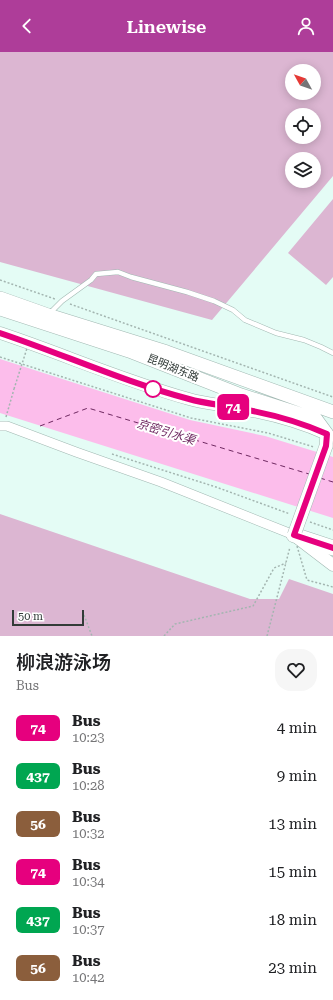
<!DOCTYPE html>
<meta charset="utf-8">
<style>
:root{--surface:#fff;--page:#f6f6f6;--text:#202124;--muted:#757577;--accent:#ae3d99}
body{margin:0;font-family:"Roboto Serif","Noto Sans SC",serif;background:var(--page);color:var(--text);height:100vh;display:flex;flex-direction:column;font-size:15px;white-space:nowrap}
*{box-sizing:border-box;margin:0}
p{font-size:13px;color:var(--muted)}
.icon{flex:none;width:22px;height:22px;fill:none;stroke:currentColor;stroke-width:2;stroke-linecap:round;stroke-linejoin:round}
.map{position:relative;height:584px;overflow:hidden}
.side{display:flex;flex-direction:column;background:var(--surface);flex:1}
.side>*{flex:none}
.badge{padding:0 8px;border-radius:6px;font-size:14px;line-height:26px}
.needle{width:26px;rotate:310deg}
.tools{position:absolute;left:285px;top:12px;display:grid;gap:8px}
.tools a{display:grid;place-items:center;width:36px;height:36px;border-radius:50%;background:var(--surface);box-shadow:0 2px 10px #0003;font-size:20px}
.scale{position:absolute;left:12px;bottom:10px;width:72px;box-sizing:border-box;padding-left:4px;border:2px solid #323b38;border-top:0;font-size:11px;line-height:14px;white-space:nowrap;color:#323b38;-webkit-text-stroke:3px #fff;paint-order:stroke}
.map>.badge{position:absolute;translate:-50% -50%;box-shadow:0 0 0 2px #fff}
.round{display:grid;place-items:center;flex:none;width:42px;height:42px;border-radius:16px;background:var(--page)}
.head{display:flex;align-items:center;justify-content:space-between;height:68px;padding:0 16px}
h1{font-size:19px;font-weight:600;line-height:30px}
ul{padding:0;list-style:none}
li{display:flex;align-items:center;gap:12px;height:48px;padding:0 16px}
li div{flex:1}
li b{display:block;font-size:15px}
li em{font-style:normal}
li .badge{min-width:44px;font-weight:700;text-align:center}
header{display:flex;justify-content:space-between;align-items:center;height:52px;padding:0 16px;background:var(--accent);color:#fff;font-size:18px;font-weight:600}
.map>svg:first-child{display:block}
</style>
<header><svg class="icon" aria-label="back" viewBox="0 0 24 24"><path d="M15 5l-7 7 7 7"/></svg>Linewise<svg class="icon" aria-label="person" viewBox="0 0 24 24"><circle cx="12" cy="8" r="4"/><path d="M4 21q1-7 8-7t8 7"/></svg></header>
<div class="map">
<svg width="333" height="584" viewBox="0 0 333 584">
<rect width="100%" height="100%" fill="#e4fcf5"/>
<path fill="#dcb6d2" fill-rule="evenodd" d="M0,0H333V124L212,268L0,210ZM292,19H314V41H292ZM292,63H314V85H292ZM292,107H314V129H292Z
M333,147V225L326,233L288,201Z
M0,462L250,547H279L289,527L333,542V584H0Z"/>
<path fill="#fcbdeb" d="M0,307L190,368L265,384L333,405V466L0,361Z"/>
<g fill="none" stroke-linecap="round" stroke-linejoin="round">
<path stroke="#6f2961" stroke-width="1" stroke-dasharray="5 4" stroke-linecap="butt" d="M40,374L88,356L309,422
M320,426L333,430"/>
<defs>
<path id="service" d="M50,261L62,249L91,228L96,222L118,220L131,225L187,240L214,249L233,258L245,268L276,281L304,288L321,295L333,301"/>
<path id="minor" d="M0,374H7L76,400L161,430L294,483"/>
<path id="tertiary" d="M0,281C63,302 124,329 189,347C206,352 225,353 242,357C271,362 300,370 327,382
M299,487L333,513"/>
<path id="secondary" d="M0,246L48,263L167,300L333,360
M0,257L129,299L241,343L316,367L327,382L326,394"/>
<path id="trunk" d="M294,483L333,496"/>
</defs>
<use href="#service" stroke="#a1b8b2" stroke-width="5.5"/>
<use href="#minor" stroke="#a1b8b2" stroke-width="10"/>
<use href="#tertiary" stroke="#a1b8b2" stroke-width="13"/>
<use href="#secondary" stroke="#a1b8b2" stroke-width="14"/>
<use href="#trunk" stroke="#a1b8b2" stroke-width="16"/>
<path stroke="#a3b5b0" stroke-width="1.5" stroke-dasharray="2 2" stroke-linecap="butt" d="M0,228L55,247
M70,252L333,345
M0,305L191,366L268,381L314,395
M6,365L14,337
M112,402L216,435L290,462
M310,470L333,478
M84,563L92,584
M164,584L175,572L253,554L274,516L286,511
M267,584L290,495"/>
<use href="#service" stroke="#fff" stroke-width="4.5"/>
<use href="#minor" stroke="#fff" stroke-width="9"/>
<use href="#tertiary" stroke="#fff" stroke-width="12"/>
<use href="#secondary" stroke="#fff" stroke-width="13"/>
<use href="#trunk" stroke="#fff" stroke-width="15"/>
<defs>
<path id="secondary-bridge" d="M294,483L326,394"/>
</defs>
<use href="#secondary-bridge" stroke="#a1b8b2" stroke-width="14" stroke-linecap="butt"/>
<path stroke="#a3b5b0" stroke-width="1.5" stroke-dasharray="2 2" stroke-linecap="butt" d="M14,337L29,290
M297,494L307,528L333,535"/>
<use href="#secondary-bridge" stroke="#fff" stroke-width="13"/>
</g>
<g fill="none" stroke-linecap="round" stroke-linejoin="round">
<defs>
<path id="line" d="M0,281C63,302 124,330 189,347C206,352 225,353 242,357C271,362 300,370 327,382L326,394L294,483L333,496"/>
</defs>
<use href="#line" stroke="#fff" stroke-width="9"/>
<use href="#line" stroke="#e6007e" stroke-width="6"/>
</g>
<circle fill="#fff" stroke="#e6007e" stroke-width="2" cx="153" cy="337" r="8"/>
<g text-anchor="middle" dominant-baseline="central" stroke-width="4" stroke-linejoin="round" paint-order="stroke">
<g font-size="11" fill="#323b38" stroke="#fff">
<text transform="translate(173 316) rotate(22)">昆明湖东路</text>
</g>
<g font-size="12" font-style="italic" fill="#6f2961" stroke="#fff">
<text transform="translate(166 380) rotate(17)">京密引水渠</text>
</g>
</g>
</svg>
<div class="tools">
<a><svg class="needle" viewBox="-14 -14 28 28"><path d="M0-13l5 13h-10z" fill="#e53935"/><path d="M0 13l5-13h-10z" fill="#757577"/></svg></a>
<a><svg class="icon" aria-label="locate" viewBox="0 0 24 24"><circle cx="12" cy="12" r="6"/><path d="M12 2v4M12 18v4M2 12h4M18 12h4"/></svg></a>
<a><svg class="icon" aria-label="layers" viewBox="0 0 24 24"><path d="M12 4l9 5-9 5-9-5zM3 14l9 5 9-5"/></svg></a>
</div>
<div class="scale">50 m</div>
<b class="badge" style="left:233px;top:355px;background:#e6007e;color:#fff">74</b>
</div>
<section class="side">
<div class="head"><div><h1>柳浪游泳场</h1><p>Bus</p></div><a class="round"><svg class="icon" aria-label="heart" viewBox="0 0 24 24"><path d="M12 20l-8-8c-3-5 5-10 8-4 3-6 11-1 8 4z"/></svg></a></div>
<ul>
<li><span class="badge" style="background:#e6007e;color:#fff">74</span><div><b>Bus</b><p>10:23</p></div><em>4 min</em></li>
<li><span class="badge" style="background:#00a651;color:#fff">437</span><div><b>Bus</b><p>10:28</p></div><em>9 min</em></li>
<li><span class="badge" style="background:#8b5e3c;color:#fff">56</span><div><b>Bus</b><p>10:32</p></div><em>13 min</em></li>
<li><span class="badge" style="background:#e6007e;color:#fff">74</span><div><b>Bus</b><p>10:34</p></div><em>15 min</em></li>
<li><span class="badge" style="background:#00a651;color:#fff">437</span><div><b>Bus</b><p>10:37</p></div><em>18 min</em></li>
<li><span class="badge" style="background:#8b5e3c;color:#fff">56</span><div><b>Bus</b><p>10:42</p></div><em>23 min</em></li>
</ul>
</section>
